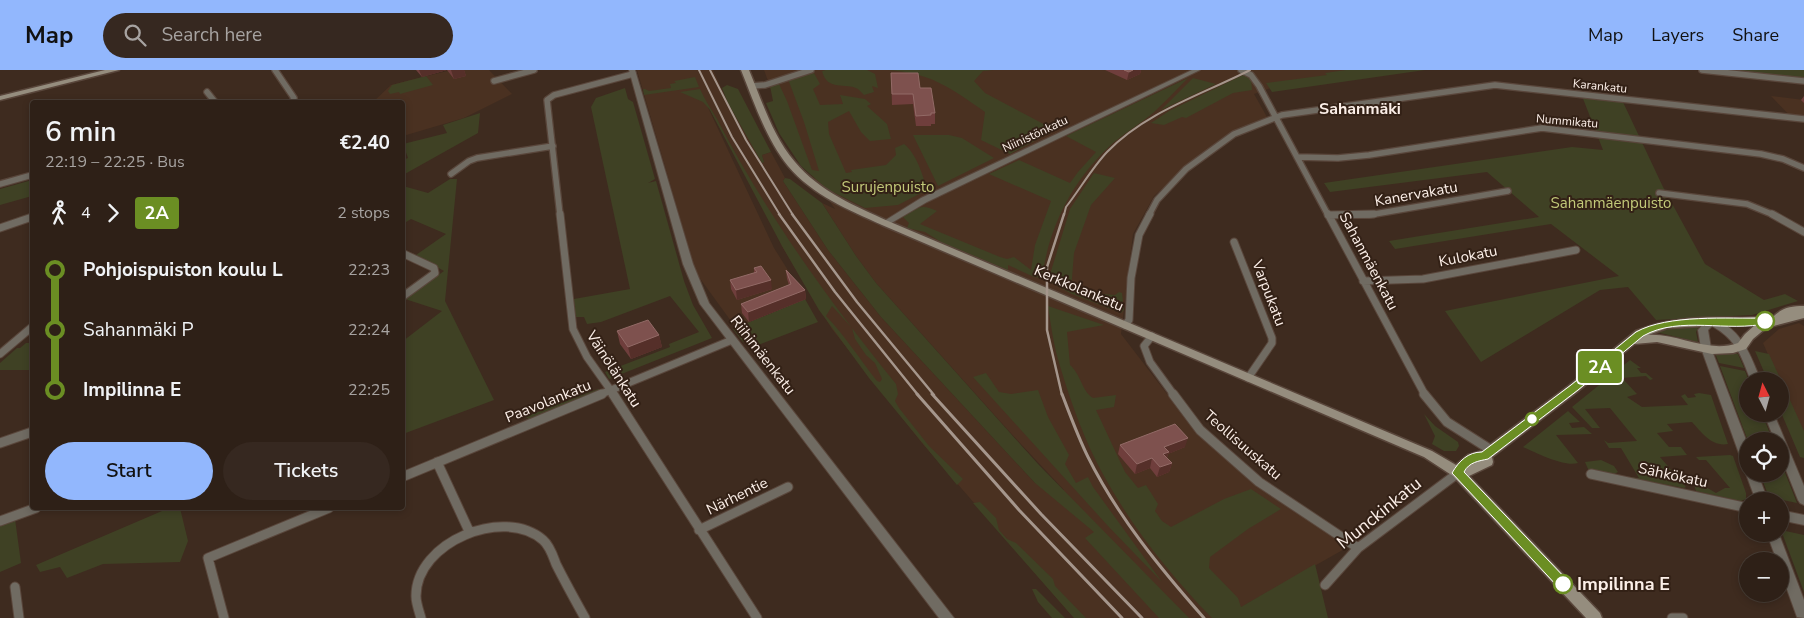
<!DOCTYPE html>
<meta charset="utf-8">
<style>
:root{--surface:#2e2017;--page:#362820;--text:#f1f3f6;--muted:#a7a3a1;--line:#493e36;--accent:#92b7fd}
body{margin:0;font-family:"Nunito Sans",sans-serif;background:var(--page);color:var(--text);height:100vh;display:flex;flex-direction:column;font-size:19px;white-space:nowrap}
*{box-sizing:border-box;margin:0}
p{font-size:16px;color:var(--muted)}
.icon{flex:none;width:28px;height:28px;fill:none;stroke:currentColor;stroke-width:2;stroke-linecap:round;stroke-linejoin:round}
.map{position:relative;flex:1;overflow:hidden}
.details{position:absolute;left:30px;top:30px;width:375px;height:410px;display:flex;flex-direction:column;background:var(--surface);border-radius:5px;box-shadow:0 2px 8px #0003,0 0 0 1px var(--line)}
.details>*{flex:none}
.badge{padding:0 10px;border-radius:4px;font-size:18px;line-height:32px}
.needle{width:32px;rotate:354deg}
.controls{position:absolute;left:1739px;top:302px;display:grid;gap:10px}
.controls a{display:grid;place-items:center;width:50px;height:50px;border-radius:50%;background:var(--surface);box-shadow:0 2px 8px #0003,0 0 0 1px var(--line);font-size:25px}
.map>.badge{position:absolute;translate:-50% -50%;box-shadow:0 0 0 2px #fff}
.legs{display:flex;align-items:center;gap:8px;height:55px;padding:0 15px;font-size:16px}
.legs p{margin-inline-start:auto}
.headline{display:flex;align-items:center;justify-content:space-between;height:85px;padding:0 15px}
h1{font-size:28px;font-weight:600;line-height:38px}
.action{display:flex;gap:10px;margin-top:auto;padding:10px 15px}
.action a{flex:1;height:58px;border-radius:30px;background:var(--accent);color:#111;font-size:20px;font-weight:600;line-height:58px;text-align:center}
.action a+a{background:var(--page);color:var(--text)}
ul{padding:0 15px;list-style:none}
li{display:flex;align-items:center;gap:18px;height:60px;font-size:19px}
li i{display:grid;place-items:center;width:8px;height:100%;margin:0 6px;background:currentColor}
li i::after{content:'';width:12px;height:12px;margin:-6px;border:4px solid;border-radius:50%;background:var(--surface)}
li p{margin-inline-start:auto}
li:first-child i{background:linear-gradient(#0000 50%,currentColor 0)}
li:last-child i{background:linear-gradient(currentColor 50%,#0000 0)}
header{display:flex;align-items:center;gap:30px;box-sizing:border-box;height:70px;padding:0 25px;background:var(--accent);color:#111}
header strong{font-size:24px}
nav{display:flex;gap:28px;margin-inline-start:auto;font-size:18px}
.search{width:350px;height:45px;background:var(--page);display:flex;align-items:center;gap:12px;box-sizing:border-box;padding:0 18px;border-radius:28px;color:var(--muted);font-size:19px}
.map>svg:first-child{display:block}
</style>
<header>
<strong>Map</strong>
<div class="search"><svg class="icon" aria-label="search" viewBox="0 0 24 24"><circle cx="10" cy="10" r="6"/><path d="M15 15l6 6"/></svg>Search here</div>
<nav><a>Map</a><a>Layers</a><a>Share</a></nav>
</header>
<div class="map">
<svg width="1804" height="548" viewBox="0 0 1804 548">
<rect width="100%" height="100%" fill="#3e2b1f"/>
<path fill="#4a3121" d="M451,0H489L512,24L464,48L403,66L402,32H373L391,15Z
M637,0H713L728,33L762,92H764L762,85L771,82L785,108L783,111L828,180L881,247L1035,413L1064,420L1007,359L876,213L856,186L822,133L835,139L792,77L764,0H1364L1290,11L1254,24L1267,47L1234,61L1201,84L1154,126L1133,164L1121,264L1197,363L1256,414L1348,477L1222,548H1074L922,373L832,259L782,176L765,138L745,104L704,29L774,178L806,229L736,258L696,203Z
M1771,26L1804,30V48L1790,46Z
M1799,253L1804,256V367L1763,273L1779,259Z"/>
<path fill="#3f4124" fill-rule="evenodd" d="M826,0H867L875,4L878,18L872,16L874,22L864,25C862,23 860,21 858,19C846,12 827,22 822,1Z
M888,0H993L983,1L974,11L985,23L1055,60L1010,84L981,70L985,42C951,18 931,3 888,0Z
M1346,0H1425L1272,22L1266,13L1327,5L1325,3Z
M1712,0H1804V10Z
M814,3L820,14L813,19L820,35L843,34L840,25L865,29L871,34L867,36L887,54L891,69L870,71L861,62L849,41L828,52L829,64L846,103L852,102L851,100L886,95L896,85L895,78L904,74C916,83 923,105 927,120L898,135L865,138L827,119L801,96L779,63L766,33L773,31L770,16L779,14L787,31L812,100L819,101L804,52L788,9Z
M1245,4L1251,8L1252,20L1233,23L1186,48L1182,47L1164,55L1151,53L1169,41Z
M426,6L433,15L400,24L399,22L390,24L388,21L392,15Z
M695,7L699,17L644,25L643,19H645L649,21L671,18L670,14L676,13L674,11Z
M1188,8C1176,20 1165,32 1153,43C1140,54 1126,62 1113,73C1073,109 1049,156 1042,208L1034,207L1008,195V200L941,172L925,162L907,158L909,153L902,146C917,138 921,133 937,141L920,154L1000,187L1007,189L1014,187L1031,200L1035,175L1051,131L989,104L1019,90L1070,113L1078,102L1096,82L1066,66Z
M1193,8L1216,14L1161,40Z
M727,15L738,19L771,82L762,85L764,92L762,93L728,33L722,18Z
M625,18L628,29L633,32L655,109L648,113L656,111L684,211L693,235L712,268L609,309L605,302L670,277L669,274L699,262L670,226L601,252L587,254L584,247H575L574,229L630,219L591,37L596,28Z
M700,19C705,30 711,39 717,49C766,144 829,231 896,314L898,324L895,331L899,338L929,376L963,409L957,415L869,308L819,240L782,176L710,40L703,32L680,22ZM832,236L852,258L855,269L866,285L875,293L882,309L880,312L877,311C859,288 845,266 826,246Z
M1582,26L1622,30L1663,117L1705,194L1764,230L1785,224L1798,231L1752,245L1656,250L1628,217L1600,220L1481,292L1445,241L1619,206L1551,154L1395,179L1389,171L1539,147L1487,102L1330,122L1324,113L1572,77L1603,80Z
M480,43L478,63L403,105V90L408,88L403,74L447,63L443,55Z
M913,65H949L962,68L994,88L938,116Z
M1094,103L1115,108L1091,135L1074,183L1071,221L1115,225L1119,222L1122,223L1124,240L1121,243L1072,224L1048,211L1070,139Z
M785,108L790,109L822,133L856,186L876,213L1038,394L1189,548H1159L1085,468L1094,462L1035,413L881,247L828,180L783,111Z
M450,109H457L445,231L494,330L403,364V271L442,241L405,229L444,201L416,185L446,164L411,149L403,154V116L428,123Z
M32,110V126L0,135V119Z
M805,229L818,252L750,278L746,274L749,273L747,270L743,272L733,259Z
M1048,236L1104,255L1067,262L1070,295C1082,306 1081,320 1093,328L1116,325L1114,337L1096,340L1125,402L1138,418L1146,415L1158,434L1155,441L1162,451L1171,457L1224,429L1251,419L1281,439L1248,459L1210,487L1209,498L1238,528L1241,537L1315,494L1328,548H1212C1171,506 1132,457 1104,406C1085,372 1071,333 1060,296C1054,277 1051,256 1048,236Z
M1699,256L1696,262L1698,272L1656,262L1655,260Z
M26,273H32V300H0V293L17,278H20Z
M1755,281L1769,284L1804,361V388L1800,387L1780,340V311H1768Z
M1715,283L1738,284L1744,298L1719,293Z
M1630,290L1641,298H1637L1641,303H1646L1653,309L1650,310L1646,306L1622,308L1637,324L1627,327L1642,337L1688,335L1681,326L1685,324L1688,328L1696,327L1694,324L1699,323L1711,325L1728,374C1712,377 1702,363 1692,352L1667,354L1673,361L1657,363L1669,377H1681L1687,385L1660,387L1686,417L1684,418L1627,407L1639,408L1621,378H1609L1604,370L1608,373L1637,371L1610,338L1585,339L1600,358H1592L1572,337Z
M1720,296L1745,301L1749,311H1748V344H1762L1773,371H1748Z
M986,303L999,322L1011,324L1038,320L1048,347L1069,385L1065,394L1076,413L1088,407L1093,417L1162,512L1108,456L973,307Z
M598,319H600L598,321L531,350L525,347Z
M1568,341L1580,352L1569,353L1572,358L1584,357L1592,364L1556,365L1578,393C1564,397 1537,383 1523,377Z
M1424,344L1435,356L1458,372L1459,376L1456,381H1444L1432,374L1435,366Z
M1730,385L1733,386L1746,423V429L1741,431L1696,421L1694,415L1704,416L1716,423L1725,418H1730L1706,390H1699L1696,387Z
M1601,390L1614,396L1618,402L1612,405L1588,399L1585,392Z
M1780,390L1797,433L1769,427L1760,404H1780Z
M980,432L996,448L999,460L1007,469L1016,473L1053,509L1055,516L1086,548H1074L973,433Z
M169,438H180L188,471L180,492L103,494L67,508L60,497L40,502L36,495Z
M15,449L21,493L0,502V454Z
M1781,460L1804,465V522Z
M1032,519H1036L1065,548H1052L1038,532Z"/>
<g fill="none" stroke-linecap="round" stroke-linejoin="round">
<defs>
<path id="minor-far2" d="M275,0L294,28L292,32
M1241,0L1251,5L1259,16L1328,145
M1702,0L1804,11
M494,11L534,0
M752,16L765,15L811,0
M207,22L215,32
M1297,87L1338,88L1369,85L1542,58L1761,84L1783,89L1804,98
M451,104L469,91L477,88L553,76
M0,114L32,105
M1659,123L1747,134L1774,145
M560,145L547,30L554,25L633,4
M1149,145L1157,130L1186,99L1234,64L1282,45L1495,15L1804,49
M1328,145H1369L1508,121"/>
<path id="minor-far1" d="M560,144L573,259L587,287L614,325
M1328,144L1425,325
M1772,144L1804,162
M1328,145L1374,144
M0,158L32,147
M1234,172L1272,268V273L1248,308
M402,183L434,198L435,203L402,227
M1363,211L1423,209L1576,180
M1125,255L1129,250L1131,208L1139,165L1150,144
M1152,266L1144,276L1150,292L1174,325
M0,284L32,257
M599,325L732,270"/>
<path id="minor" d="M613,324L757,548
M1173,324L1200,360L1259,412L1358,478
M1424,324L1447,352L1491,380
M0,373L32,362
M437,392L469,461
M1591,404L1748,438
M402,407L602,324
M0,451L36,438
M699,460L788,417
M1325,515L1358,478L1458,403
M15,517L19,548
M224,548L208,488L329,438
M421,548C419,541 416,533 416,526C416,472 504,436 543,470C550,476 553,486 556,494C565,512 575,530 585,548
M1672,548H1683"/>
<path id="tertiary" d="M629,0H635L693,194L709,233L954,548H939L700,234L683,194Z
M1192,0H1200L927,132L888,155H882L881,153L921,128Z
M1714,250C1742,258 1751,287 1761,311H1751C1741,286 1737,270 1712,256L1708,260L1711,278L1748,375V396L1744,395L1742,392L1701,278L1698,260L1706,251Z
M1764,344H1774L1804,416V435L1800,433L1798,430L1780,385V371H1775Z
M1748,402V404H1758L1768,431H1756L1746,404Z
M1780,440L1804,445V455L1780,450Z
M1767,464H1779L1804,530V548L1797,547L1780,500V491H1777Z"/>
<path id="secondary" d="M105,0H119L0,30V26Z
M741,0H749C762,31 773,67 795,92C819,121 855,136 888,151L1432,381L1456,395L1468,385L1482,381L1570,315L1636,261C1669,247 1705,247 1740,248C1750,248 1762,246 1772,248C1781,238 1790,236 1804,236V248L1766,258L1753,269L1746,279L1733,283L1712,284L1657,272L1634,274L1578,321L1492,387L1493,392L1492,395L1469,406L1600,543L1602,548H1586L1453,406L1424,387L882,155C849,140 812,125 788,96C766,69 754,32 741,0ZM1720,255H1755L1745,264L1738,273C1708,284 1678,263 1648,265L1667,258Z"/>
</defs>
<use href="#minor-far2" stroke="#59463b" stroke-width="8"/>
<use href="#minor-far1" stroke="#59463b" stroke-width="9"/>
<use href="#minor" stroke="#59463b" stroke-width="11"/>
<use href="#tertiary" stroke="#59463b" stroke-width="2"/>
<use href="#secondary" stroke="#59463b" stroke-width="3"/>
<use href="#minor-far2" stroke="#706b62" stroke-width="5.5"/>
<use href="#minor-far1" stroke="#706b62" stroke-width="7"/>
<use href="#minor" stroke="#706b62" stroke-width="9"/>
<use href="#tertiary" fill="#706b62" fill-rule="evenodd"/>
<use href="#secondary" fill="#958d7e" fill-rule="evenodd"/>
<path stroke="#a5968c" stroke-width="2" d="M699,0L732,67L780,145
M710,0L746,70L793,145
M1064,145L1066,137C1080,119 1092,98 1107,82C1145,42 1203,24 1250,0"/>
<path stroke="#a5968c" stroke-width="2.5" d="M779,144L835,222L918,325
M792,144L857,232L934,325
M1062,325L1047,260V197L1064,144"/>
<path stroke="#a5968c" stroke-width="3" d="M917,324L1019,440L1122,548
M932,324L1041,444L1142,548
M1062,324C1070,345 1078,367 1088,387C1118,447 1160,498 1204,548"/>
</g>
<path fill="#6f3e3c" d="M416,0H464L466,6L454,9L447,0L422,7Z
M1105,0H1141L1140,4L1127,10Z
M891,3L920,18L935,43V54H931V56H916L913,34L892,35Z
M1804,26V33L1801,30Z
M754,198L772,219L737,230L731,219L730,210L754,203Z
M786,200L805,220L806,229L749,252L742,243L741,234L789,215L787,209Z
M617,261L659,265L662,277L631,289L620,274Z
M1120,375L1185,377L1168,384L1167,388L1172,393L1169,402L1157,407L1150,398L1135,404L1118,384Z"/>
<path fill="#552f29" d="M419,0H447L422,7Z
M451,0H464L466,6L454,9Z
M1133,0H1141L1140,4L1127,10L1129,2Z
M771,210L772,219L737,230L736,220Z
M805,220L806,229L749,252L748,242Z
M659,265L662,277L631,289L628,277Z
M1188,368L1185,377L1168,384L1166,391L1161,393L1164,377Z
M1152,388L1150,398L1135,404L1137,394Z
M1172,393L1169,402L1157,407L1160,397Z"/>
<path fill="#7e514e" stroke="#926a66" d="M1124,0H1133L1129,2Z
M891,3H918L920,18H931L935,43H931V45L916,46L913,24H892Z
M761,196L771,210L736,220L730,210L757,202L754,198Z
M786,200L805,220L748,242L741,234L791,214Z
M648,250L659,265L628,277L617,261Z
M1175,354L1188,368L1164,377L1169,382L1163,384L1172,393L1160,397L1152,388L1137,394L1120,375Z"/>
<path fill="#6b8e23" stroke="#fff" d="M1765,248L1770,251L1768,253C1728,263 1680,245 1643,266L1578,320L1488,389C1479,391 1469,392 1464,402L1568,511L1570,514L1568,518L1563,520L1559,518L1452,403C1459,391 1468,382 1482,382L1571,315L1636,262C1668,244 1728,249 1765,248Z"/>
<g fill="#fff" stroke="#6b8e23" stroke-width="2.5">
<circle cx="1765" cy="251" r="9"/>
<circle cx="1532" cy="349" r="6"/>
<circle cx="1563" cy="514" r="9"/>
</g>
<g text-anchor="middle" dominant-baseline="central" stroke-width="4" stroke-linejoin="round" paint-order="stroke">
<g font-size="12" fill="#fcefe8" stroke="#332116">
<text transform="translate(1600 16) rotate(6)">Karankatu</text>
<text transform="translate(1567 51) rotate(5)">Nummikatu</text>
<text transform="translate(1035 64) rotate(-25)">Niinistönkatu</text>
</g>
<g font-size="15" fill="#c2c979" stroke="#332116">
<text x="888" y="117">Surujenpuisto</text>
<text x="1611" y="133">Sahanmäenpuisto</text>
</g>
<g font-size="15" fill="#fcefe8" stroke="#332116">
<text transform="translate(1416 124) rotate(-10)">Kanervakatu</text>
<text transform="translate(1468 186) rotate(-11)">Kulokatu</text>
<text transform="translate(1369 191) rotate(62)">Sahanmäenkatu</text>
<text transform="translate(1079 218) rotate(23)">Kerkkolankatu</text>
<text transform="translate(1269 223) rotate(69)">Varpukatu</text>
<text transform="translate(763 285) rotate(52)">Riihimäenkatu</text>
<text transform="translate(614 299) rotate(57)">Väinölänkatu</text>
<text transform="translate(548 331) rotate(-22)">Paavolankatu</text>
<text transform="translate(1243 375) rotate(41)">Teollisuuskatu</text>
<text transform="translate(1673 405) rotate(12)">Sähkökatu</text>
<text transform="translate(737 426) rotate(-26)">Närhentie</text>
</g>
<g font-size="16" font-weight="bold" fill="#fcefe8" stroke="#332116">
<text x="1360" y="39">Sahanmäki</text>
</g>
<g font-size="18" fill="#fcefe8" stroke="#332116">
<text transform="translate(1379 443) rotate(-39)">Munckinkatu</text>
</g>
<g font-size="18" font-weight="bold" fill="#fcefe8" stroke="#332116" text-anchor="start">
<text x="1577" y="514">Impilinna E</text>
</g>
</g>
</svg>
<div class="controls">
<a><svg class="needle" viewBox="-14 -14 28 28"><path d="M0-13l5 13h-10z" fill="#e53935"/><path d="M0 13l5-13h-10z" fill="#a7a3a1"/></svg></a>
<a><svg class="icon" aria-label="locate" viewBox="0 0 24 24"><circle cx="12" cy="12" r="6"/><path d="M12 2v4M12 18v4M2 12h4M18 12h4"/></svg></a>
<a>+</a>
<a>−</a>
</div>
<b class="badge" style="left:1600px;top:297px;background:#6b8e23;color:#fff">2A</b>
<section class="details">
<div class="headline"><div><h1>6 min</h1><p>22:19 – 22:25 · Bus</p></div><b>€2.40</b></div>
<div class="legs"><svg class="icon" aria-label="walk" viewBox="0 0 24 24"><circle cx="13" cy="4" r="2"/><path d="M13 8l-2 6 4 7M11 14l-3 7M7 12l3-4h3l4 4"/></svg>4<svg class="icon" aria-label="forward" viewBox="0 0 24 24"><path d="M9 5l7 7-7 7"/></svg><b class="badge" style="background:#6b8e23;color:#fff">2A</b><p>2 stops</p></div>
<ul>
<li><i style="color:#6b8e23"></i><b>Pohjoispuiston koulu L</b><p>22:23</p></li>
<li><i style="color:#6b8e23"></i><span>Sahanmäki P</span><p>22:24</p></li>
<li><i style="color:#6b8e23"></i><b>Impilinna E</b><p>22:25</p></li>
</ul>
<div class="action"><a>Start</a><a>Tickets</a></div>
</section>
</div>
